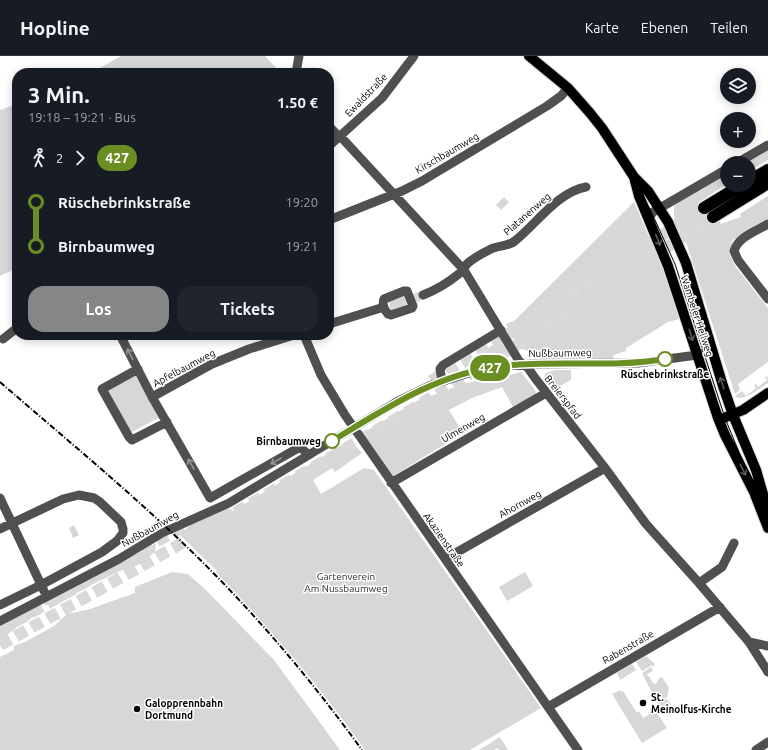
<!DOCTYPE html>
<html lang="de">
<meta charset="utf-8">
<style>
:root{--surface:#171b24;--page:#20242c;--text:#f1f3f6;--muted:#9ea1a6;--line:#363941;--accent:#858687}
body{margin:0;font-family:Ubuntu,sans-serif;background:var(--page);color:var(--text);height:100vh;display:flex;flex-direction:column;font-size:15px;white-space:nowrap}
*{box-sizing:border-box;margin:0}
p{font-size:13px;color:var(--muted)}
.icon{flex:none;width:22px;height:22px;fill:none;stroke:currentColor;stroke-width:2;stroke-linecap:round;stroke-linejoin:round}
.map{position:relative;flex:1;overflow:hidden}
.sheet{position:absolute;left:12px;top:12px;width:322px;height:272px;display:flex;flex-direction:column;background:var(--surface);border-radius:16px;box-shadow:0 2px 10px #0003}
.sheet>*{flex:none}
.badge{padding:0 8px;border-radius:13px;font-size:14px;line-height:26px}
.fabs{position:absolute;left:720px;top:12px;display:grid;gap:8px}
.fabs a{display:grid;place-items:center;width:36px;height:36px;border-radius:50%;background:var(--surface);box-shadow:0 2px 10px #0003;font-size:20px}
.map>.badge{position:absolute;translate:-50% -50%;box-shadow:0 0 0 2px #fff}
.legs{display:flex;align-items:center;gap:6px;height:44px;padding:0 16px;font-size:13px}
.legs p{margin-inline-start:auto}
.headline{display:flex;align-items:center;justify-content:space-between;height:68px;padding:0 16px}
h1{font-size:22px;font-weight:700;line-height:30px}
.primary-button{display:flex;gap:8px;margin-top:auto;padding:8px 16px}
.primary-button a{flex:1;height:46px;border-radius:16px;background:var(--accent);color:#fff;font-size:16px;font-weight:700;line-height:46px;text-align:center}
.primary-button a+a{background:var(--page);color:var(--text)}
ul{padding:0 16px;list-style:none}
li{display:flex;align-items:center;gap:14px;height:44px;font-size:15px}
li i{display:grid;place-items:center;width:6px;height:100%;margin:0 5px;background:currentColor}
li i::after{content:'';width:10px;height:10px;margin:-5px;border:3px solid;border-radius:50%;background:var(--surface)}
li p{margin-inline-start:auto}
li:first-child i{background:linear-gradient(#0000 50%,currentColor 0)}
li:last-child i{background:linear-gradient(currentColor 50%,#0000 0)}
header{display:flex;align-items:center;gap:24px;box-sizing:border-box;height:56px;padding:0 20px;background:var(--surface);border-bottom:1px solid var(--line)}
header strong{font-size:19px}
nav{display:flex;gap:22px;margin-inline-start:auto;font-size:14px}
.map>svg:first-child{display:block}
</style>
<header>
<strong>Hopline</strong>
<nav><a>Karte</a><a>Ebenen</a><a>Teilen</a></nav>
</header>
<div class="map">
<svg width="768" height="694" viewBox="0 0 768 694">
<rect width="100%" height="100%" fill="#fff"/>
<path fill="#d7d7d7" d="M121,0H265L277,13L272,17H91Z
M17,48V212L0,220V54Z
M768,92V104L749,115V107H742Z
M727,116V128L698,147L721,167L718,169L741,161L740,158L768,140V164L733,184L729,196L735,210L768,252V306L738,328L740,334L735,338L687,189L674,161V150L680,145Z
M504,141L509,146L501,154L496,149Z
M634,146L664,216L679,263L668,266L626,292V295L614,299L613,303L540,304L533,297L520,292L506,268L514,265Z
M404,240L407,250L391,255L388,244Z
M497,279L507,295V302L467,309L466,305L493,289L492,282Z
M554,314H571V324L553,334L544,321L546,317Z
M521,316L535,334L536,338L513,351L502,331L472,342L449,354L463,377L393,420L367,383L366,377L368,374L417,345L463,328L508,317L510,319Z
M134,317L158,362L130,377L105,334Z
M767,320L768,322V327C759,333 749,342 738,342L735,340L742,335L746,340L756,332L754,329L756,328L758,331L767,324L765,321Z
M345,387H353L362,397L335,416L332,412L313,424L321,438L364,412L374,414L541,652L470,694H365C320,630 269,572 216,516L217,515L180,479L190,469L229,452L233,455Z
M74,469L79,479L73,482L69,472Z
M156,487L155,496L138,509L124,513L87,531L60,547L55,549H45L44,547L121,507Z
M172,516L188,518L205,533L274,604L340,694H0V601L14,594V590L25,586L54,570L67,558L90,553L135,537V531Z
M525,516L533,530L507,545L499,531Z
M40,548L41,552L35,560L17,571L0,585V569Z
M646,600L655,608L653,611L652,609L642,615L636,606Z
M632,608L636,614L620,624L617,617Z
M651,611L653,615L647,618L654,628L658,626L657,624L662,621L669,632L667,642L654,640C649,632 646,625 642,617Z
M620,634L621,636L623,635L637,657L639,655L643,662L650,658V655L654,653L667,672L642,687L612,638Z
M658,642L667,643L671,648L661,654L655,643Z
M500,681L508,694H499L497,692L494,694H479Z"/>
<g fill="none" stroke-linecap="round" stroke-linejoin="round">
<path stroke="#d9d9d9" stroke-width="9" stroke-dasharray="9 4.5" stroke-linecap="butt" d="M415,242L423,239"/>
<path stroke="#d9d9d9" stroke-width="12" stroke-dasharray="12 6" stroke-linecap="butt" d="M431,325L476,299L704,152
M0,574L184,470
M0,589C162,499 324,408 481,311C560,262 636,211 713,161"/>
<defs>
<path id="major" d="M529,0L568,32L590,57L602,72L634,121L648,135L668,166L686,207L723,330L733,359L756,414L768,455
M634,121L639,140L668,210L718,362L725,379L754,436L768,472
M719,364L743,354L768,337"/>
<path id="highway" d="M749,125L768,114
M704,152L742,129
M713,161L768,127"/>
</defs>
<use href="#major" stroke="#dbdbdb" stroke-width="12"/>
<use href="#highway" stroke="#dbdbdb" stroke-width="14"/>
<path stroke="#505050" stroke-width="9" d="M296,17L299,0
M329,70L339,81
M340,80L464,214L519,305L528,312L535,322L605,412L646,468L699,527L749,586L768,616
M329,90L382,42L414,0
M737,107L768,89
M649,162L653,156L660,152L727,113
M329,164L402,135L422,125L547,50L561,40L568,32
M768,168C756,175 738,181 734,195L738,204L768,243
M404,235H407L413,250L412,252L391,259L388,258C384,254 382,248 384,243Z
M423,239C436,234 449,226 460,217C464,215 464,211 467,208C473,202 483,197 491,193C499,189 509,191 516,184C537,167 558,136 586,131
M329,268L384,251
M120,279L152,341L210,442L300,391L309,399
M304,279L321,319L345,359L578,694
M3,283L17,272
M138,313L102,333L129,381L132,384L167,366
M442,325L440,313L443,309L501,274
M152,341L212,308L249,293L294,279
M391,427L546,337
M0,442L44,535
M0,473L63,443L79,439L94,442L100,446L121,466L123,473V477L117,485L102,496L41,529L0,549
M445,503L605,412
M699,527L722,511L734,487
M0,565L119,503L162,477L229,447L398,345L431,329L472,316L500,310L532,308L638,307L697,299L712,295
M749,586L768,590
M548,651L720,551
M756,694L768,686"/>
<use href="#major" stroke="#000" stroke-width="10"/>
<use href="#highway" stroke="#000" stroke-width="12"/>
<path stroke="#000" stroke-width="1" d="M527,0L565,32L587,56L621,102L650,153L675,208L725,362L768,467"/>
<path stroke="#000" stroke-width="2" stroke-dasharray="6 2 1 2" stroke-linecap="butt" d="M0,326C76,392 155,456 225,529C274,580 320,636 362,694"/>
</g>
<defs><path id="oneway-shaft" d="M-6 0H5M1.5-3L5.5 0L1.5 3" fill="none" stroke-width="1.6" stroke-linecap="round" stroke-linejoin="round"/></defs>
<g stroke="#595959">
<use href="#oneway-shaft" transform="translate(658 184) rotate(68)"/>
<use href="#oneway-shaft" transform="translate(691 279) rotate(73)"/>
<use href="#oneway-shaft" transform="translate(722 327) rotate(-108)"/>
<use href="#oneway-shaft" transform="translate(743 414) rotate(63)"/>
</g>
<g stroke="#969696">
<use href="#oneway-shaft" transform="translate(130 298) rotate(-118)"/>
<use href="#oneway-shaft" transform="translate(276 405) rotate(151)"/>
<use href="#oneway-shaft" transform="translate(191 408) rotate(-120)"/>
</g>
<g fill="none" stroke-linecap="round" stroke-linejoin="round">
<defs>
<path id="line-1" d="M332,385C385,353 438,317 502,310C556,304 611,312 665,303"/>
</defs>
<use href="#line-1" stroke="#fff" stroke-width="9"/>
<use href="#line-1" stroke="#6b8e23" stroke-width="6"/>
</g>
<g fill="#fff" stroke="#6b8e23" stroke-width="2">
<circle cx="665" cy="303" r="7"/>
<circle cx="332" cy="385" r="7"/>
</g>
<g fill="#000" stroke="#fff" stroke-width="1.5">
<circle cx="643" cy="647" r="4"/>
<circle cx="137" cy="653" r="4"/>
</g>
<g text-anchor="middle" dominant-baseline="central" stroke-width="3" stroke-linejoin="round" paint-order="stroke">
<g font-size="10" fill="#000" stroke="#fff">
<text transform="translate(366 39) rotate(-46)">Ewaldstraße</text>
<text transform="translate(447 97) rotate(-30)">Kirschbaumweg</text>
<text transform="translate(527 158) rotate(-41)">Platanenweg</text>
<text transform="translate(697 260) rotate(72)">Wambeler Hellweg</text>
<text transform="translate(560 297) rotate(-1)">Nußbaumweg</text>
<text transform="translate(184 312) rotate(-28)">Apfelbaumweg</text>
<text transform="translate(563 341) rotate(52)">Breierspfad</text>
<text transform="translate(463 372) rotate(-30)">Ulmenweg</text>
<text transform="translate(520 448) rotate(-29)">Ahornweg</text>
<text transform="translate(150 473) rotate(-29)">Nußbaumweg</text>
<text transform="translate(444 484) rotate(55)">Akazienstraße</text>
<text transform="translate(628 591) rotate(-30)">Rabenstraße</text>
</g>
<g font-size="10" font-weight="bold" fill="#000" stroke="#fff">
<text x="665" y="318">Rüschebrinkstraße</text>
<text x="321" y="385" text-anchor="end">Birnbaumweg</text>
</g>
<g font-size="10" fill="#2e2e2e" stroke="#fff">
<text x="346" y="520">Gartenverein<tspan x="346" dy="12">Am Nussbaumweg</tspan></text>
</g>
<g font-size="10" font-weight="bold" fill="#000" stroke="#fff" text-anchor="start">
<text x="651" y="641">St.<tspan x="651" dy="12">Meinolfus-Kirche</tspan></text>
<text x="145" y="647">Galopprennbahn<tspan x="145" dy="12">Dortmund</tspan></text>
</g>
</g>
</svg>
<div class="fabs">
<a><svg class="icon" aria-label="layers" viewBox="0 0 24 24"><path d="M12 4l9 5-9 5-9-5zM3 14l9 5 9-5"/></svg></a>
<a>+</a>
<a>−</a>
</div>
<b class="badge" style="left:490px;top:312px;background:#6b8e23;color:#fff">427</b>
<section class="sheet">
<div class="headline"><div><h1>3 Min.</h1><p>19:18 – 19:21 · Bus</p></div><b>1.50 €</b></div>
<div class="legs"><svg class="icon" aria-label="walk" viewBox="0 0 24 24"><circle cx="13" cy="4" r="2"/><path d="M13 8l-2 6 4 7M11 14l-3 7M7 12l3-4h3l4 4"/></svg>2<svg class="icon" aria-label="forward" viewBox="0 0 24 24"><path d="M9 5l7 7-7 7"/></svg><b class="badge" style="background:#6b8e23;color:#fff">427</b></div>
<ul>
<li><i style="color:#6b8e23"></i><b>Rüschebrinkstraße</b><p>19:20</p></li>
<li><i style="color:#6b8e23"></i><b>Birnbaumweg</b><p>19:21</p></li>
</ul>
<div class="primary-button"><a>Los</a><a>Tickets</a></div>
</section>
</div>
